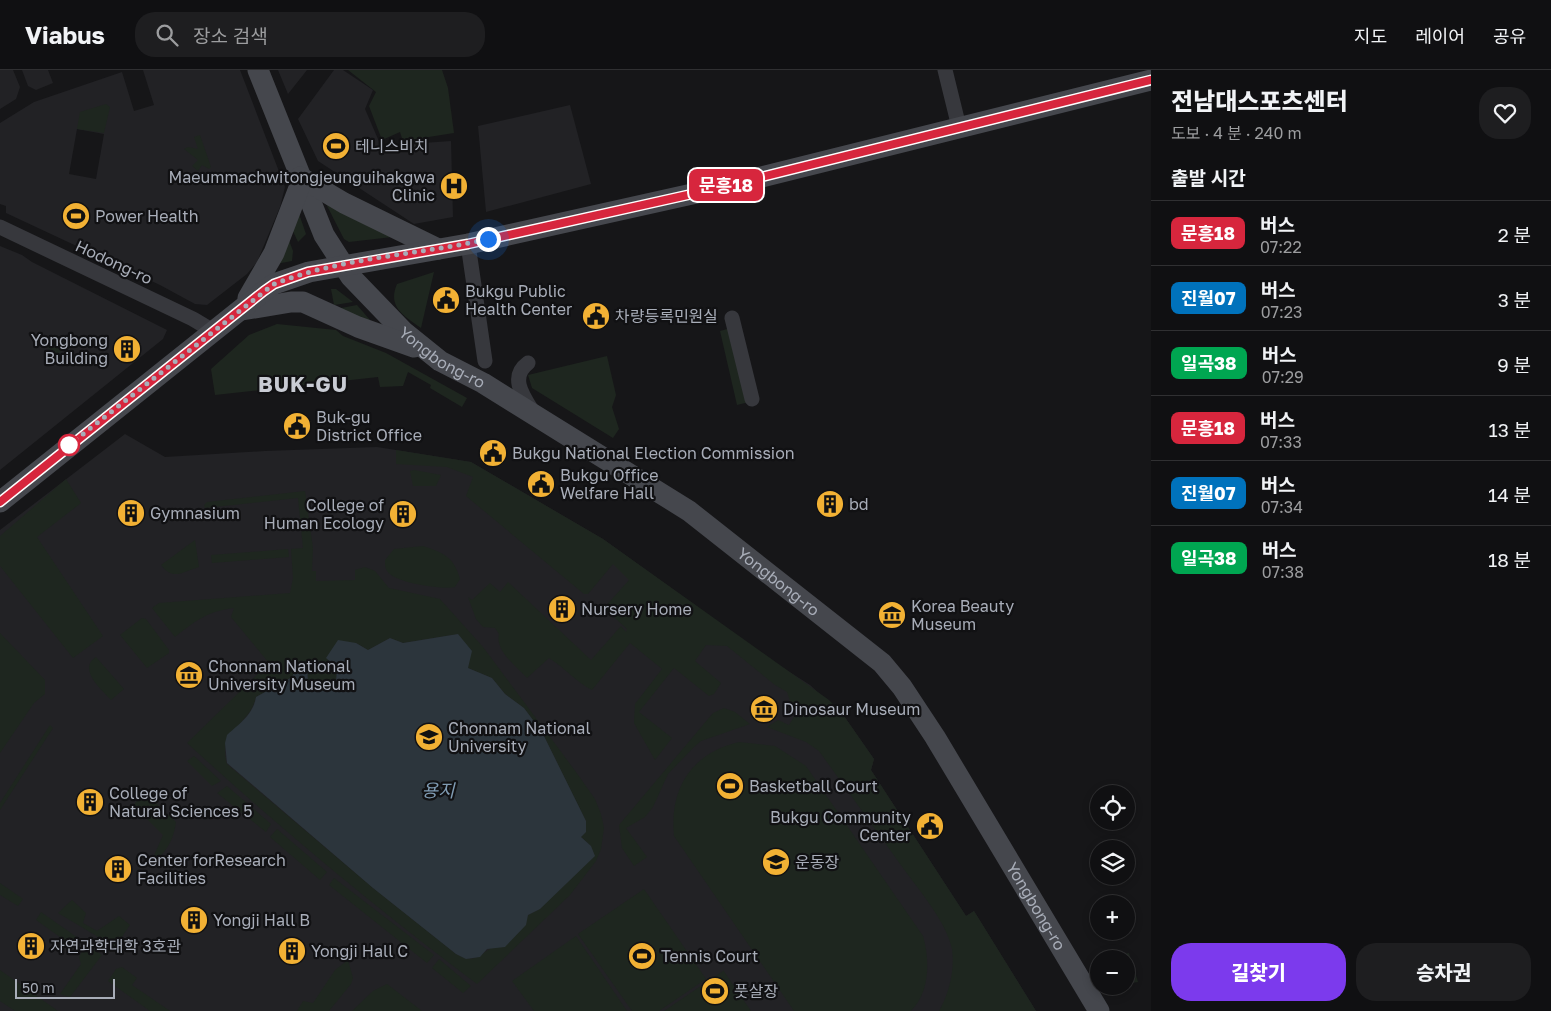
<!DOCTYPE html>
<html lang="ko">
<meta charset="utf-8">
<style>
:root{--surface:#101012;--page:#1e1e20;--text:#f1f3f6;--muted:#9c9d9f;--line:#303032;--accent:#7c3aed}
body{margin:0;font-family:"Golos Text","Noto Sans KR",sans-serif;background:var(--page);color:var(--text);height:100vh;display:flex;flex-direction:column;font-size:19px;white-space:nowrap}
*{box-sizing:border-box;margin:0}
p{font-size:16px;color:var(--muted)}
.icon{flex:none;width:28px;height:28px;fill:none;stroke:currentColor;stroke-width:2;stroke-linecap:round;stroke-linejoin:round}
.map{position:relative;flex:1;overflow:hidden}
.details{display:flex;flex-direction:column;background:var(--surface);width:400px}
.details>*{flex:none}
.badge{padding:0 10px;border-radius:8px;font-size:18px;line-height:32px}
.controls{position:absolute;left:1090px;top:715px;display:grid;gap:10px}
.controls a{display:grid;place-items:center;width:45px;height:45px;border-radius:50%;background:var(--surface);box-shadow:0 2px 8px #0003,0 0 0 1px var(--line);font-size:25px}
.scale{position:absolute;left:15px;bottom:12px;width:100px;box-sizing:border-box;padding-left:5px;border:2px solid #a8adb8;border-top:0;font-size:14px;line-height:18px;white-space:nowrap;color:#a8adb8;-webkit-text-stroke:4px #111113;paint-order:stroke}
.you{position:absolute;width:25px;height:25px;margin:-12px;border:4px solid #fff;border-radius:50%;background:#1a73e8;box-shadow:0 0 0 8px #1a73e833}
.map>.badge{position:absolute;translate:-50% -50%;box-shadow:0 0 0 2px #fff}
h2{padding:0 20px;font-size:19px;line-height:45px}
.round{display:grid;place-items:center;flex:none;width:52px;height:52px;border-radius:20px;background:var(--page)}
.overview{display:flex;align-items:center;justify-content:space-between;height:85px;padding:0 20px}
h1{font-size:24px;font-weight:800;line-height:38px}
.cta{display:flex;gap:10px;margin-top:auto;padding:10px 20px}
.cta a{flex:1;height:58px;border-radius:20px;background:var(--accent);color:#fff;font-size:20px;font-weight:800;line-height:58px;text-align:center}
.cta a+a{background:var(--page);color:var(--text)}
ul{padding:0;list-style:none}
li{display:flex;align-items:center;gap:15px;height:65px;padding:0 20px;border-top:1px solid var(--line)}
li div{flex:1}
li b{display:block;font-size:19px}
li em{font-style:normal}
li .badge{min-width:55px;font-weight:700;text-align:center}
header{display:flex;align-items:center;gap:30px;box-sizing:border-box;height:70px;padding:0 25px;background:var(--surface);border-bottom:1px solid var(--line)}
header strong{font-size:24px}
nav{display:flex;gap:28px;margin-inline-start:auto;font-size:18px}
.search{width:350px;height:45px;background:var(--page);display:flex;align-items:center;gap:12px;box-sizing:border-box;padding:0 18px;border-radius:20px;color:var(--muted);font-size:19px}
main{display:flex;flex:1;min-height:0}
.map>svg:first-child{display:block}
</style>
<header>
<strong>Viabus</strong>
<div class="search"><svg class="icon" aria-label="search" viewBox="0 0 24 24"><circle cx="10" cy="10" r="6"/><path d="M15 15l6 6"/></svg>장소 검색</div>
<nav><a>지도</a><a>레이어</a><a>공유</a></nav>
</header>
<main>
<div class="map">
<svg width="1151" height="941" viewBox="0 0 1151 941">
<rect width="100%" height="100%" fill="#161618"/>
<path fill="#222225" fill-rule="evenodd" d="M0,0H13L20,17L16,29L0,39Z
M22,0H48L53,13L36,20L28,16Z
M143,0H240L285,117L280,137L257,192L247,204L207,235L195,234L160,215L6,143V136L0,134V53L34,32L122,2L134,41L154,35ZM77,59L104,64L96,109L69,104Z
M278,0H307L288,24Z
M334,0H343L373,20L365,39L381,76L451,71L453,147L414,154L318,91L298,49Z
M570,35L591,114L486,142L478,56Z
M0,176L22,185L32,192L167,260L163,269L0,400Z
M125,364L165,387L265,381L377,377L471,392L603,469L774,592L810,615L844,646L874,689L871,700L966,846L974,841L1036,941H0V460Z"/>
<path fill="#1e261f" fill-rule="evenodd" d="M348,0H442L448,18L454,63L403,71L400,62L382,70L369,36L376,22Z
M106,34L110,37L104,63L77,59L80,42Z
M200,65L211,97L209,99L202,95L198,101L192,96L198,90L184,79L188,77L198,79L194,67Z
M323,128L401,166L349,172L344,169Z
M297,138L306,164L298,172L291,157Z
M287,165L293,181L292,191L276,194Z
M434,202L421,258C404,246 387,237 397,214Z
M331,219H336L353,232L334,235Z
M357,235L370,250V252L336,239Z
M277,254L336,260L343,266L386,283L467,328L462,337L430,318L431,315L408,302L403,316L380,317L378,307L215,325L211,299L249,265Z
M731,258L749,332L737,335L720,261Z
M56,265L65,272L64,279L54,287L45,273Z
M607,286L616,325L612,337L619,359L613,368L532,318L528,305Z
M396,380L471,392L603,469L829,630L844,646L874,689L871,700L966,846L974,841L1036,941H939C949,924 955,900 952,879C947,853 919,820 903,798C875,759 847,720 819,681L806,672L767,657L778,650L789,655L799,639L790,631L787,622L775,615L727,576L706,575L695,591L721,613L714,624L709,626L674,598L639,642L672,668L655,690L634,653L635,634L662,599L630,573L592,620C576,612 565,598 549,588L527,608C516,596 495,581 499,564L495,558L483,557L476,549L468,527L472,530L490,513L500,522L508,512L591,590L621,556L626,562L627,559L604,538L629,510L613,494L588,524H584L466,426L473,407L447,397L396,394Z
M414,400L441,405L436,416H413L410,401Z
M66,409L81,433L37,467L103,566L73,588L0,496V466Z
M305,421L313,478L312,501H316V511L355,510V500L365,497L375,501L389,518L440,529L483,577L576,702L595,729L601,744L604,758L601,779L596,791L570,825L477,914C376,838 280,758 187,673L269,593L231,547L234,538C208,541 195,551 175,567L152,538L159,533L290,523L293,508L291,479L303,478L298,428L205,438L204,435L207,432ZM458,564L468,598L492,608L505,624L524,638L542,662L586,751L581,767L591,776L540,839L528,845L525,852C517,858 481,887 475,888C468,890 462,887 456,884L373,818L227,694C217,661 250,655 256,627L292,607L296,597L307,592L308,616L336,612L337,598L356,573L368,580L390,568L403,573Z
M195,470L199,497C182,502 173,511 161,495Z
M423,476C444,483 454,487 460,509L455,517C443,520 399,513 390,504C385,500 385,496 385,490L394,479Z
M288,479L289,487L212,493L211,485Z
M142,548L146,549L169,580V583L147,598L120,565Z
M0,563L45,610V624L34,633L0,683Z
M96,587L124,619L111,630C102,620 77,599 96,587Z
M724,638L735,642L750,654L701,671L694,677L668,704L653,737L645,747L626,758L647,787L634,796L622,778L619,755L713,643Z
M50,655L53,658L0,740V733Z
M739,672L775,676L806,696L923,866C930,890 930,922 911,941H794L674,766C669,718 692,683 739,672Z
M194,686L221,711L212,716L187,691Z
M227,716L271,754L266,762L217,723Z
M145,723L176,752C173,773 165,783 149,797L163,765L133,735Z
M277,759L327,802L320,810L270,767Z
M334,808L434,885L427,893L329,815Z
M0,813L23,829L18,836L0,825Z
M644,819L706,909L659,941H632L578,864Z
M72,830L86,843L83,853L97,861L119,846L130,855L115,877L58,843Z
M41,842L78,868L69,880L64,877L67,872L36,850Z
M576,866L627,941H534L512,911Z
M86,874L102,885L70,927L60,924L81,894L79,887Z
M1129,883L1138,912L1126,914V889H1099V898L1095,889Z
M439,889L471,916L463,923L432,898Z
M348,890L353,908L351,914L329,941H297L303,931L313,933L335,900Z
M122,897L137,908L132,915L170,941H150L108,911L116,899Z
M0,900L58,941H15L0,931Z
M723,900L751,941H664L723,901Z
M387,914L422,941H352L373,921Z"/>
<path fill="#2c353c" d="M458,564L472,581L468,598L492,608L505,624L524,638L542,662L586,751V762L581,767L591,776L595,786L540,839L528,845L526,855L505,877L487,879L480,887L466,889L456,884L373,818L227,693L225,673L227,665C240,653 253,645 256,627L292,607L296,597L307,591L308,616L336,612L337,598L326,588L338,570L356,573L368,580L390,568L403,573Z"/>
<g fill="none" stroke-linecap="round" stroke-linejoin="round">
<path stroke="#37383d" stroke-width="15" d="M945,0L959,57
M0,157L193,249L213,261
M468,174L485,291
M732,248L752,329
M528,293C509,307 523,326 533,342"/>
<g stroke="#45474d" stroke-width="21">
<path id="s1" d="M258,0L324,165L351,207L404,262L440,291L483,313L689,441L882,593L902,617L935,667L1099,941"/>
<path d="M300,107L344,133L438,179"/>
<path d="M248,228L274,183L299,118L300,107"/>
<path d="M242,240L291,232H303L358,257L414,277"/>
<path d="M0,432L264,221L274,214L309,202L468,174L701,122L1151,10"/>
</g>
</g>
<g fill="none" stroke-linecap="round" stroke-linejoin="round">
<defs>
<path id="line" d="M0,432L264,221L274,214L308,202L468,174L701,122L1151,10"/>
</defs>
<use href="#line" stroke="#fff" stroke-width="11"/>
<use href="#line" stroke="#d7263d" stroke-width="8"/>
<path stroke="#a8adb8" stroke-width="5" stroke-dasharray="0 9" d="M69,375L274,214C342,187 418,185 488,169"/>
</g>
<defs>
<symbol id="stadium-disc" viewBox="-11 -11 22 22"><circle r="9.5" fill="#f2b134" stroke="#111113"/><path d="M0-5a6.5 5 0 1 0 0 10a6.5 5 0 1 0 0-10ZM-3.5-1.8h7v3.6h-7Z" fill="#111"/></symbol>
<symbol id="hospital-disc" viewBox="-11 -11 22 22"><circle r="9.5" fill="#f2b134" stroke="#111113"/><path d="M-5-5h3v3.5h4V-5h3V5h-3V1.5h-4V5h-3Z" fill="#111"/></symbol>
<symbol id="civic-disc" viewBox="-11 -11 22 22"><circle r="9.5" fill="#f2b134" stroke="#111113"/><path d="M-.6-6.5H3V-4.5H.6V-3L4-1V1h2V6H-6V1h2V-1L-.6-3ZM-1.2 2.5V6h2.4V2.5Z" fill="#111"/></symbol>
<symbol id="building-disc" viewBox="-11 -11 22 22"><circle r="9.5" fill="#f2b134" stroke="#111113"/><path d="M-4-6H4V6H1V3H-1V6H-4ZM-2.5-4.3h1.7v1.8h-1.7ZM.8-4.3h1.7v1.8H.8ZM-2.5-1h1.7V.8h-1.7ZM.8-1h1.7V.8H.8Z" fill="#111"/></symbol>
<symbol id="museum-disc" viewBox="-11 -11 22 22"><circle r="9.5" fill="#f2b134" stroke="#111113"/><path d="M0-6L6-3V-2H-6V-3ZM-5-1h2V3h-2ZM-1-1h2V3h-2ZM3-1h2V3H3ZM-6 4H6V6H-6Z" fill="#111"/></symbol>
<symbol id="university-disc" viewBox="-11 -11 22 22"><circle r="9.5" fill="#f2b134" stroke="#111113"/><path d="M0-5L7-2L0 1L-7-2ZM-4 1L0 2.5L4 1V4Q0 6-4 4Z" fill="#111"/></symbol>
</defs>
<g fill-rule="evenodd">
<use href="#stadium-disc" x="320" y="60" width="32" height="32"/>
<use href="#hospital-disc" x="438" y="100" width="32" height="32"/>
<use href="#stadium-disc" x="60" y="130" width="32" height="32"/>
<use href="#civic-disc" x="430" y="214" width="32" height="32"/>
<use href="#civic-disc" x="580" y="230" width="32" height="32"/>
<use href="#building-disc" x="111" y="263" width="32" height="32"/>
<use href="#civic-disc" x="281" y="340" width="32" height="32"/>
<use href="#civic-disc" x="477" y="367" width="32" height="32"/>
<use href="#civic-disc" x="525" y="398" width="32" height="32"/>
<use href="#building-disc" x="814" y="418" width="32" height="32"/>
<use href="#building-disc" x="115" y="427" width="32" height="32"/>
<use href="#building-disc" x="387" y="428" width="32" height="32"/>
<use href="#building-disc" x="546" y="523" width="32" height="32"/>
<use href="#museum-disc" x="876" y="529" width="32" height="32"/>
<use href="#museum-disc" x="173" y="589" width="32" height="32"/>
<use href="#museum-disc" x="748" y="623" width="32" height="32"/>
<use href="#university-disc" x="413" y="651" width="32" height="32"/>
<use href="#stadium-disc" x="714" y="700" width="32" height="32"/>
<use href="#building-disc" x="74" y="716" width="32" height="32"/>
<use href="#civic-disc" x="914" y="740" width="32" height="32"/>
<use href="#university-disc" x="760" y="776" width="32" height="32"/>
<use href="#building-disc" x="102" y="783" width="32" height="32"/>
<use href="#building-disc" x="178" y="834" width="32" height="32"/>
<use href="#building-disc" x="15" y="860" width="32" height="32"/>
<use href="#building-disc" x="276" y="865" width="32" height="32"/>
<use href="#stadium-disc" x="626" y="870" width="32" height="32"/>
<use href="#stadium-disc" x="699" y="905" width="32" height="32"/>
</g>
<circle fill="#fff" stroke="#d7263d" stroke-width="2.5" cx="69" cy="375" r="10"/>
<g text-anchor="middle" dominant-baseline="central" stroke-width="4.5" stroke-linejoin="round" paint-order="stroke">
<g font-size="16" fill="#a8adb8" stroke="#111113" text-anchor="start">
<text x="355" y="76">테니스비치</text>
<text x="435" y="107" text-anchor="end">Maeummachwitongjeunguihakgwa<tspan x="435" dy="18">Clinic</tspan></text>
<text x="95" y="146">Power Health</text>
<text x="465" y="221">Bukgu Public<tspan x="465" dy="18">Health Center</tspan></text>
<text x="615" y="246">차량등록민원실</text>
<text x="108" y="270" text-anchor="end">Yongbong<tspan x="108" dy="18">Building</tspan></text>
<text x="316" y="347">Buk-gu<tspan x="316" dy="18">District Office</tspan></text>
<text x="512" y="383">Bukgu National Election Commission</text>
<text x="560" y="405">Bukgu Office<tspan x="560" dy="18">Welfare Hall</tspan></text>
<text x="849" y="434">bd</text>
<text x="384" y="435" text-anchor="end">College of<tspan x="384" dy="18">Human Ecology</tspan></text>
<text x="150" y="443">Gymnasium</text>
<text x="911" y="536">Korea Beauty<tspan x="911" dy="18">Museum</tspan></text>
<text x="581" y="539">Nursery Home</text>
<text x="208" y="596">Chonnam National<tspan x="208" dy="18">University Museum</tspan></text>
<text x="783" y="639">Dinosaur Museum</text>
<text x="448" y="658">Chonnam National<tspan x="448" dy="18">University</tspan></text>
<text x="749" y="716">Basketball Court</text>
<text x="109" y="723">College of<tspan x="109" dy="18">Natural Sciences 5</tspan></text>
<text x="911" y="747" text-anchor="end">Bukgu Community<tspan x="911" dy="18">Center</tspan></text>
<text x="137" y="790">Center forResearch<tspan x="137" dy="18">Facilities</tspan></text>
<text x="795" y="792">운동장</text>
<text x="213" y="850">Yongji Hall B</text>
<text x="50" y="876">자연과학대학 3호관</text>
<text x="311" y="881">Yongji Hall C</text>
<text x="661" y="886">Tennis Court</text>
<text x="734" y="921">풋살장</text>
</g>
<g font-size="16" fill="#a8adb8" stroke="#111113">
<text transform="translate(114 192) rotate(25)">Hodong-ro</text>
<text stroke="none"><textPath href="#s1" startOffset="350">Yongbong-ro</textPath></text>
<text stroke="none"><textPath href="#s1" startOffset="755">Yongbong-ro</textPath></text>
<text stroke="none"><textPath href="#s1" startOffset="1175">Yongbong-ro</textPath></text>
</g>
<g font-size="18" font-style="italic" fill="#7f9bb3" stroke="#111113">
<text x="438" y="720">용지</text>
</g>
<g font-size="21" font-weight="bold" letter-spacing="1" fill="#c9ccd4" stroke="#111113">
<text x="303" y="314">BUK-GU</text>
</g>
</g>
</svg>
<div class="controls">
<a><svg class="icon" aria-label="locate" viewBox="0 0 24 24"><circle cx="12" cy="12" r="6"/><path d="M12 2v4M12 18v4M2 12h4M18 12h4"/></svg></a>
<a><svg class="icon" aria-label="layers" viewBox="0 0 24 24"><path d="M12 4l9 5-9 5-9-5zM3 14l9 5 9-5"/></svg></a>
<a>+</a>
<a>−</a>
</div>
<div class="scale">50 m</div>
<div class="you" style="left:488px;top:169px"></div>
<b class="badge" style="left:726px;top:115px;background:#d7263d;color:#fff">문흥18</b>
</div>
<section class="details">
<div class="overview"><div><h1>전남대스포츠센터</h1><p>도보 · 4 분 · 240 m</p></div><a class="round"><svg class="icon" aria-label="heart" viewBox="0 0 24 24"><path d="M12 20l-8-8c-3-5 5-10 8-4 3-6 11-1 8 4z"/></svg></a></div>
<h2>출발 시간</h2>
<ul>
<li><span class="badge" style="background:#d7263d;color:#fff">문흥18</span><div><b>버스</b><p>07:22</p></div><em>2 분</em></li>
<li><span class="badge" style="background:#0072bc;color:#fff">진월07</span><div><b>버스</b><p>07:23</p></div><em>3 분</em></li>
<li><span class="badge" style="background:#00a651;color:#fff">일곡38</span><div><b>버스</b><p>07:29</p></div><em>9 분</em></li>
<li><span class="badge" style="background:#d7263d;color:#fff">문흥18</span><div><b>버스</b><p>07:33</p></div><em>13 분</em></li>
<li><span class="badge" style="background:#0072bc;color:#fff">진월07</span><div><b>버스</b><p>07:34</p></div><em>14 분</em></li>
<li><span class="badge" style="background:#00a651;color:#fff">일곡38</span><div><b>버스</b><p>07:38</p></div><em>18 분</em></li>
</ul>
<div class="cta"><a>길찾기</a><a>승차권</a></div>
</section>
</main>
